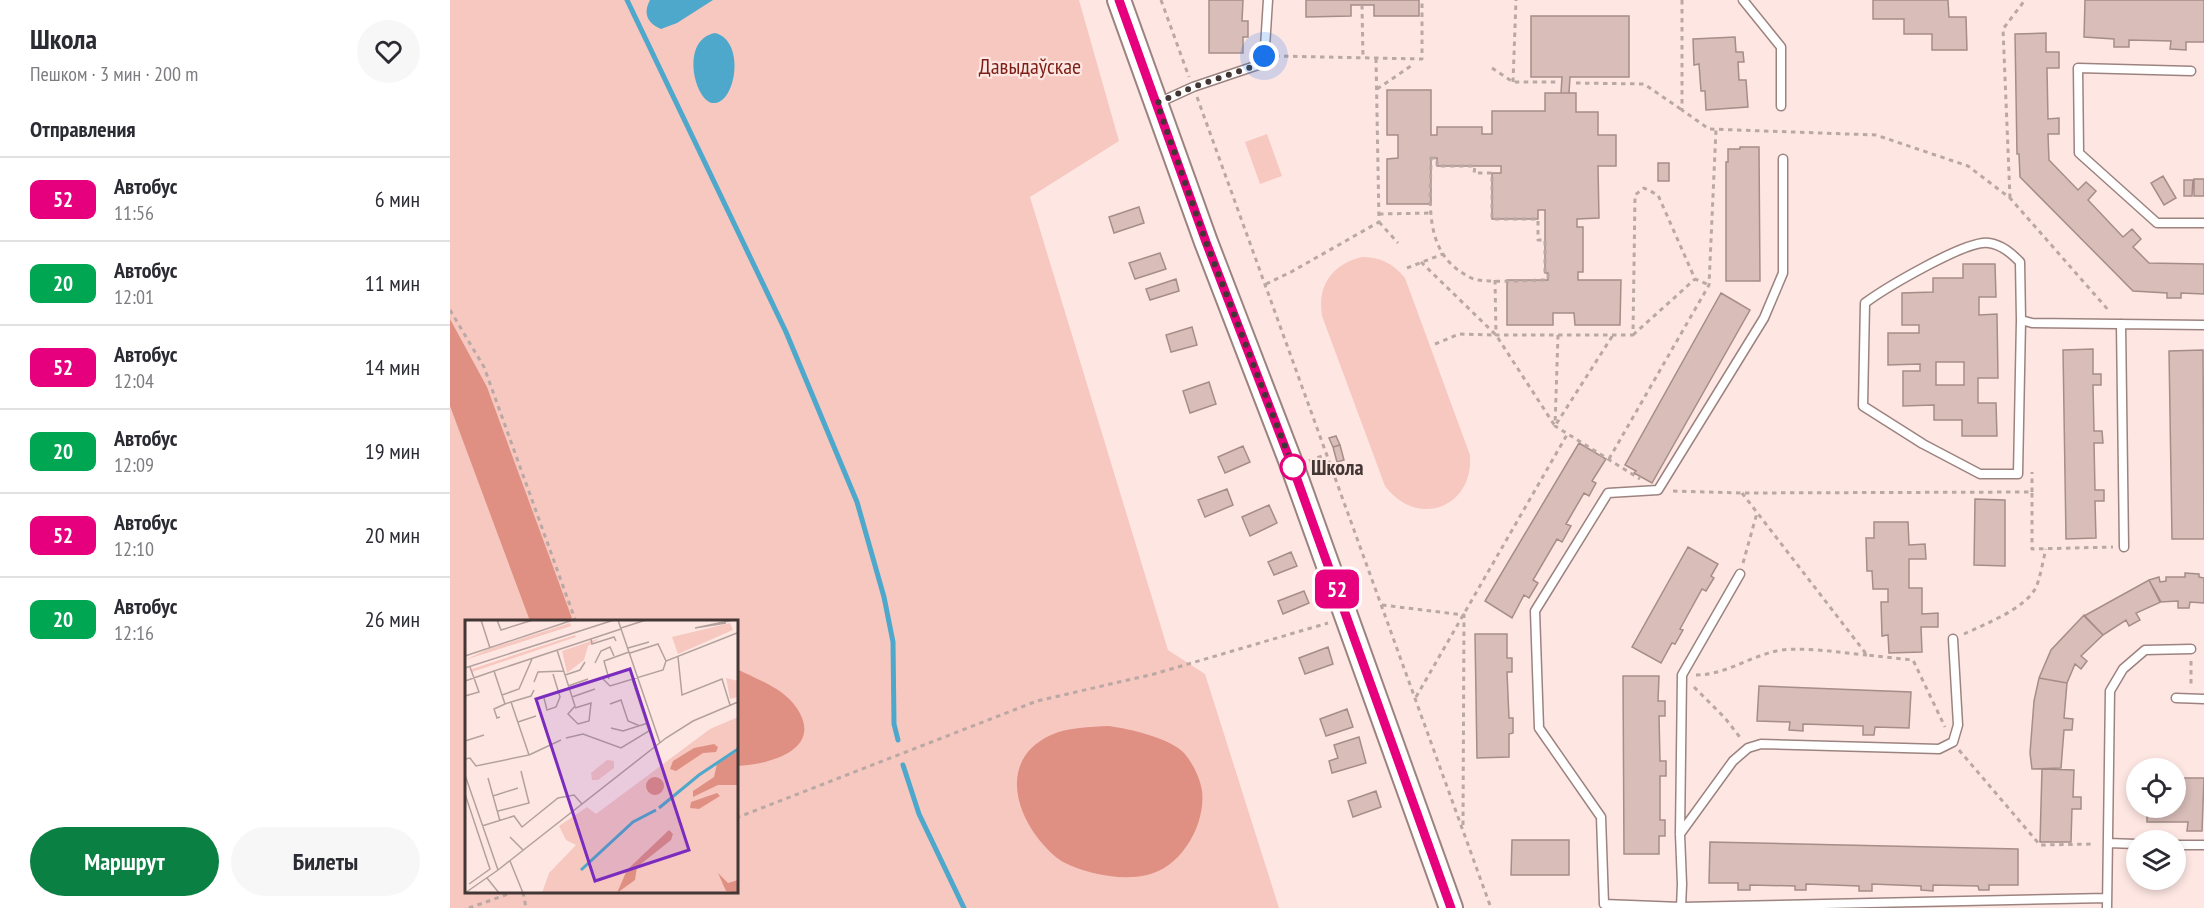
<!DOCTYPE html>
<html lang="ru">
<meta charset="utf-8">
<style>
:root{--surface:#fff;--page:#f7f7f7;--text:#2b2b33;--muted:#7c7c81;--line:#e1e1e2;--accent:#0b8043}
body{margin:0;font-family:"PT Sans Narrow",sans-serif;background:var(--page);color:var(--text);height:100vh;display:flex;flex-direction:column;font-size:22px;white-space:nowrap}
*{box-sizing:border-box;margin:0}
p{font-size:20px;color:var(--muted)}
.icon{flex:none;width:33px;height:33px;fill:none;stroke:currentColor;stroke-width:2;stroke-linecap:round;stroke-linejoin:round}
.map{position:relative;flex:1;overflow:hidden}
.side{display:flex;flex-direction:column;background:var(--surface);width:450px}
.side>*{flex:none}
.badge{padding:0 12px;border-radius:9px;font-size:21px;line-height:39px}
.controls{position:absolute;left:1676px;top:758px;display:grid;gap:12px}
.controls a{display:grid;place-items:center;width:60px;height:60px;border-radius:50%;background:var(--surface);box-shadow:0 3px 9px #0003;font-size:30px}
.you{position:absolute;width:30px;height:30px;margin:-15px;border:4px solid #fff;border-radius:50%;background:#1a73e8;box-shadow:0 0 0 9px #1a73e833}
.map>.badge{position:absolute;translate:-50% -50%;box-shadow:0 0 0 3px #fff}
h2{padding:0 30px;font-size:22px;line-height:54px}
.round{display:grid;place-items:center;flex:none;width:63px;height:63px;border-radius:32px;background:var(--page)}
.summary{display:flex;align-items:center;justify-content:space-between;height:102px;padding:0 30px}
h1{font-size:28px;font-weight:700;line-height:45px}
.primary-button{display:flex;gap:12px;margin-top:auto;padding:12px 30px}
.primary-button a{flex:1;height:69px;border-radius:36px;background:var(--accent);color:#fff;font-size:24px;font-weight:700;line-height:69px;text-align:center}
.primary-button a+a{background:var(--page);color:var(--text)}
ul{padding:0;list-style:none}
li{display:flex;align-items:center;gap:18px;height:84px;padding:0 30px;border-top:2px solid var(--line)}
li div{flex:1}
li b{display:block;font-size:22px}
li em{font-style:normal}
li .badge{min-width:66px;font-weight:700;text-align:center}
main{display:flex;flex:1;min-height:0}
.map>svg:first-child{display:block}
</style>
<main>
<section class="side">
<div class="summary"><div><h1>Школа</h1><p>Пешком · 3 мин · 200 m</p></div><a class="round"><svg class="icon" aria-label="heart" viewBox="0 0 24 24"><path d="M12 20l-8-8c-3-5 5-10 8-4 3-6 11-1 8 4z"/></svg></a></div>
<h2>Отправления</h2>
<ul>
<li><span class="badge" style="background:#e6007e;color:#fff">52</span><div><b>Автобус</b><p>11:56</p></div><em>6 мин</em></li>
<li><span class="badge" style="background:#00a651;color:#fff">20</span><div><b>Автобус</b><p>12:01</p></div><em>11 мин</em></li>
<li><span class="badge" style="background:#e6007e;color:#fff">52</span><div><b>Автобус</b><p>12:04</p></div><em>14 мин</em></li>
<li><span class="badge" style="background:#00a651;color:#fff">20</span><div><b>Автобус</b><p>12:09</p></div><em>19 мин</em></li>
<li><span class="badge" style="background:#e6007e;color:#fff">52</span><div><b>Автобус</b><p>12:10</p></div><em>20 мин</em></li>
<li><span class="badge" style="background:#00a651;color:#fff">20</span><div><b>Автобус</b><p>12:16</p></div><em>26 мин</em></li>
</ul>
<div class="primary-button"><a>Маршрут</a><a>Билеты</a></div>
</section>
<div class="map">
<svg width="1754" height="908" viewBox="0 0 1754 908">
<rect width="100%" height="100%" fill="#fee7e3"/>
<path fill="#f6c8c0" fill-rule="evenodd" d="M0,0H629L669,141L580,197L718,650L755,674L829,908H0ZM16,622H286V892H16Z
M817,134L832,176L810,184L795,142Z
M912,257C930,257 943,263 955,278L1020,455C1024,508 967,529 935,486L872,316C867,286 882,264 912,257Z"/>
<path fill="#e09083" d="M0,319L37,387L123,621H80L0,406Z
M287,669C306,679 333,688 346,707C376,750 318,765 287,766Z
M659,726C680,729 721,738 735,754C743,764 750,778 752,791C756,825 731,868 697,875C671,881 637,874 613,862C604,857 594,846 587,837C561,802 555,756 601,735C619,727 640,727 659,726Z"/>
<path fill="#4ea8cb" d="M200,0H263L227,23L211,29C197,23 193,13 200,0Z
M265,33C295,40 287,101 265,103C246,106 228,40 265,33Z"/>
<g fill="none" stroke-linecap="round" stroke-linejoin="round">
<path stroke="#4ea8cb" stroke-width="5" d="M177,0L336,332L407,502L434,597L443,642L444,724L448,740
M453,765L469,814L514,908"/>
</g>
<path fill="#d8bdb8" stroke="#a68d88" stroke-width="1.5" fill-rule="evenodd" d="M759,0H793L792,21H798V37H793V53H759Z
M856,0H969V16H924V5H901V16L856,17Z
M1423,0H1498L1499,17H1516L1517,50H1482V34H1454V19H1423Z
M1635,0H1754V42H1736V50L1720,49L1721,41L1679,40V47H1664V39L1634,37Z
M1081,16H1179V77H1120L1119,93H1111L1112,77H1081Z
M1596,33V52H1609V68H1597L1598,119L1609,118V134H1598L1599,160L1628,190L1636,182L1646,191L1638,200L1673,237L1682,229L1691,239L1683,247L1699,263L1754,264V294L1731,293V298H1717V293L1683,291L1570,177L1569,154H1567L1565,34Z
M1285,37L1286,52H1293L1294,62H1288L1289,80H1296L1298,107L1256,110L1255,91H1251L1249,64L1244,65L1243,39Z
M937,90H981V135H987V127H1032V134H1042V111H1095V93H1126V112H1148V135H1166V166H1148L1149,218L1127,219V227H1133V272H1128V280H1171L1170,325H1125L1124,313H1103V325H1057V280H1098V273H1095V210H1088V219H1042V173H1051V166H987V158H981V204H937V159L948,158V135H937Z
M1290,147H1309L1310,281H1276V162H1278V149H1290Z
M1208,163H1219V181H1208Z
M1713,176L1726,198L1714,205L1701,183Z
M1744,179H1754V196H1744Z
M1734,180H1743L1742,196H1734Z
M689,207L694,223L664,233L659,217Z
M710,253L716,269L685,279L679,263Z
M1513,264H1545L1546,297H1529V315L1547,314L1548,378H1528V403H1546L1547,436H1512V420H1484V405L1453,406V371H1470V364L1438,365V333H1469V325H1452V293L1483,292V278H1513ZM1486,362H1514V385H1486Z
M726,279L729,291L700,300L696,289Z
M1271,293L1300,310L1202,483L1184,473L1186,471L1175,465Z
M742,327L747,345L721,352L716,335Z
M1643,349V374H1651V385H1643L1644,431H1652L1653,443H1644L1645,490H1654V501H1645L1646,538L1616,539L1613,350Z
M1753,350L1754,539H1722L1719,351Z
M759,382L766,404L740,413L733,391Z
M886,436L890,445L883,447L879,438Z
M1129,443L1156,459L1142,481L1146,483L1139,496L1134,493L1116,524L1121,526L1112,542L1107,539L1083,580L1088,583L1079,598L1074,595L1062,618L1035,601Z
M890,445L894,460L887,462L883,447Z
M793,446L800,462L775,473L768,457Z
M777,489L783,505L755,517L748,500Z
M1525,499L1555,500V566L1524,565Z
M819,505L827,523L800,536L792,517Z
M1424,522H1458L1459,545L1475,544L1476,559H1459V588H1472V614L1488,613V627H1471L1472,652L1439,653L1438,635L1432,636L1431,602H1438V589H1423L1422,571H1417L1416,538H1424Z
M1238,547L1268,564L1261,576L1264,578L1256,591L1252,589L1230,629L1233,630L1225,644L1222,643L1211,663L1182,647Z
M841,552L847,566L824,575L818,562Z
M1735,573L1749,574V577L1754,578V603L1740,602L1739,608H1728V601L1710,602L1699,580L1709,577L1710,582L1716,581V577H1735Z
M1699,580L1711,602L1686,613L1690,620L1679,626L1676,620L1653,635L1634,616Z
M854,591L859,603L833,614L828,601Z
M1634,615L1653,635L1631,656L1637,661L1631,669L1625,664L1617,683L1589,678L1601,650Z
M1025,634H1057V658H1062V672H1057L1059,718H1063V733L1059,734V757L1027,758Z
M878,647L883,664L855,674L849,658Z
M1173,676H1209L1208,701H1215V716H1209L1210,761H1216V776H1210V820H1215V836H1209V854H1174Z
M1589,678L1617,683L1614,718L1623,719L1622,730H1614L1611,768L1582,769L1580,753L1584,701Z
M1309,686L1461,692L1459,728L1425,727L1424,735H1413V726L1353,724V731L1339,730L1340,722L1307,721Z
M897,709L903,727L876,736L870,719Z
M909,737L916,763L882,773L879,761L888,758L884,745Z
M1592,769L1624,770L1623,797H1631V809H1622L1621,842H1590Z
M1725,778H1754L1752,831H1737L1738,822H1697V807H1725Z
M926,791L931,807L903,817L898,801Z
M1062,840H1119V875H1061Z
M1260,842L1568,849V885H1539V890H1529L1528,886L1483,885V891L1471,890V886L1422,884V891H1409V886L1356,884V890H1345V886L1300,885V890H1288V883H1259Z"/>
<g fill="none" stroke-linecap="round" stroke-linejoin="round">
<defs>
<path id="service" d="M1293,0L1331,47V106
M1741,71L1628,68L1629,153L1707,223H1754
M708,103L743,87L814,63L818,0
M1333,159V273L1314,318L1208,490L1158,493L1085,611L1089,728L1151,817L1154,904L1231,907L1657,898
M1571,320L1568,474H1530L1473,444L1413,406L1415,303C1434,289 1517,239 1539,243C1552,245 1561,253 1570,262L1571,320L1582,323L1754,325
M1671,324L1674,547
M1726,698L1754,699
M1230,834L1283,761L1298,748L1311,744L1489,749L1503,742L1508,725L1503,639
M1658,843L1686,844
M1725,845H1754
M1231,908L1232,884L1230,834L1232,675L1290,574
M1657,908L1660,691L1673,669L1695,650L1741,649"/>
<path id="secondary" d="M669,0L756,242L843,468L1001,908"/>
</defs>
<use href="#service" stroke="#9c837f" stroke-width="11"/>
<use href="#secondary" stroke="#9c837f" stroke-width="26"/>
<path stroke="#baa8a4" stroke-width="3" stroke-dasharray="4.5 4.5" stroke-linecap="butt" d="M711,0L739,77
M1232,0V110L1259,129L1426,135L1518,166L1560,198L1660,312
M912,5L913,58
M825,56L972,59V0
M1042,68L1063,82H1109
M1063,82L1066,0
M1126,83L1194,84L1232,110
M927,89L961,66
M747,97L1041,908
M981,158H987V166H1025L1024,173H1042V219H1088V240H1095V273H1098V280C1075,280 1051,283 1028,280C1021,279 1014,274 1008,270C973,244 981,196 981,158Z
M1560,198L1553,29L1575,0
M929,214L981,213
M929,222L948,243
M971,262L1046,335L1105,426L1163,335
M957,268L993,254
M1045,280L1046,335H1183L1185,195L1194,188L1208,195L1245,279L1259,285
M816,284L841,272L929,222L926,58
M0,310L34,367L126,622
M1108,335L1105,426L1190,479
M1183,335L1245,279
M985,344L1009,334L1044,335
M1159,459L1259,285L1266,129
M859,461L877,454
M1223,491L1292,493L1582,492V549L1663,547
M1582,492V472
M1292,493L1417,655L1463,660L1495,727
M1293,563L1307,513
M932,605L1014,615L1013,827
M1514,634C1535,624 1578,608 1587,585C1591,574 1593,560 1596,549
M1741,661V688
M1246,675C1273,675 1296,659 1322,652C1347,645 1390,653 1417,655
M1244,687L1275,718L1292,740
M966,697L1118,433
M1509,750L1590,845L1645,844
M286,818L587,701L704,674L878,623
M73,892L76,908
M19,908L64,892"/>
<use href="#service" stroke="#fff" stroke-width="8"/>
<use href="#secondary" stroke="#fff" stroke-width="22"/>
</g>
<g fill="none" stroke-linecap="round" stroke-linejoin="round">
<defs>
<path id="line" d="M669,0L756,242L843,468L1001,908"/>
</defs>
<use href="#line" stroke="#fff" stroke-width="14"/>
<use href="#line" stroke="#e6007e" stroke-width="9"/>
<path stroke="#423735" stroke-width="6" stroke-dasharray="0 10.8" d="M814,56L813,63L743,87L707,103L756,242L843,467"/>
</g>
<circle fill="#fff" stroke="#e6007e" stroke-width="3" cx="843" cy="467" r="12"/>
<g text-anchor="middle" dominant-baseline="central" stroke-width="4.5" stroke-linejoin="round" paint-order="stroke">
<g font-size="22" fill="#7c1f16" stroke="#fee7e3">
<text x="580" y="66">Давыдаўскае</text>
</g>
<g font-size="22" font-weight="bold" fill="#423735" stroke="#fee7e3" text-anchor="start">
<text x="861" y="467">Школа</text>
</g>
</g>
<g transform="translate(15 620)">
<rect width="273" height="273" fill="#fee7e3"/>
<path d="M105,3L106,6L0,40L21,30ZM265,3L268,10L213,34L207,17ZM110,15L111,17L7,52V49ZM135,18L123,26L119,40L102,53L97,31ZM261,58L273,61V77L265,79ZM273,97V273H77L84,253L111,225L101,220L94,206L122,187L131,194L245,109ZM142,140L149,141V148L133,160H127L126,153Z" fill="#f6c8c0"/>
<path d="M249,124L253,127L251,132L238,133L211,151L205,149L208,141L229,128ZM273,131V165H253L228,177V171L249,157L252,144ZM181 166a9 9 0 1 1 18 0a9 9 0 1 1-18 0ZM252,173L255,176L234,189L225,188L226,182ZM204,210L208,214L206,220L172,247L170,260L152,273L162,250ZM253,253L263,263L273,260V273L261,271Z" fill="#e09083"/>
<path fill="none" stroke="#4ea8cb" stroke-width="3" d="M194,188L234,155L273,129M116,250L168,202L191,190"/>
<path fill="none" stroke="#b3a19d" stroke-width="1.5" d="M16,0L25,28M32,0L36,10L68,0M153,0L195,123M261,3L230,8L268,0M156,8L181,0M126,19L127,24L149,17L151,21M163,28L184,22M92,30L110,86L103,94L113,104L124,101L126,83L110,88M165,33L193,24L201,41M0,36L108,0M213,37L217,75L257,59L265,85M130,43L136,31L145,27L149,36M0,48L149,0M29,51L156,9M100,55L115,50L120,42M138,59L145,66L198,50L201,41L272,13M144,59L139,41L164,32M0,61L29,51L40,84L46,82L64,135L11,146L5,138L0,139M69,62L73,52L99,51M103,66L123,59M37,75L54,69L67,39M0,76L14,72L5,47M107,77L130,69M79,78L82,90L91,87L95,77L88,54M46,82L66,76L69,70M145,84L156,80L163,101L175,106M35,97L32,98L29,89L40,84M53,102L71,96M146,108L158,111L183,103M101,118L118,114L156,128L184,111L167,59M0,121L19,115M64,135L96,120M0,155L33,250L0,273M23,158L35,201M0,174L25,249L4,264M28,176L53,168M33,191L64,183L56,151M17,206L49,196L57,207L93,178L109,175L117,184M45,217L58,230M45,241L58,273M33,250L201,118L228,101L273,82M22,258L34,273"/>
<path fill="#7b2cbf" fill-opacity="0.15" stroke="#7b2cbf" stroke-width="3" d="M165,49L224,230L130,261L71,79Z"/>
<rect width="273" height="273" fill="none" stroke="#423735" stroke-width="3"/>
</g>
</svg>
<div class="controls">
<a><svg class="icon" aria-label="locate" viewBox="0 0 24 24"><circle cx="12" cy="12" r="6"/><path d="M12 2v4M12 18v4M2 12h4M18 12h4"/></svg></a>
<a><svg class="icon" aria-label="layers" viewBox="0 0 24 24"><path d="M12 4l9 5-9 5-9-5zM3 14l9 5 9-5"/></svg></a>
</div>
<div class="you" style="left:814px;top:56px"></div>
<b class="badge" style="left:887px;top:589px;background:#e6007e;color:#fff">52</b>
</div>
</main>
